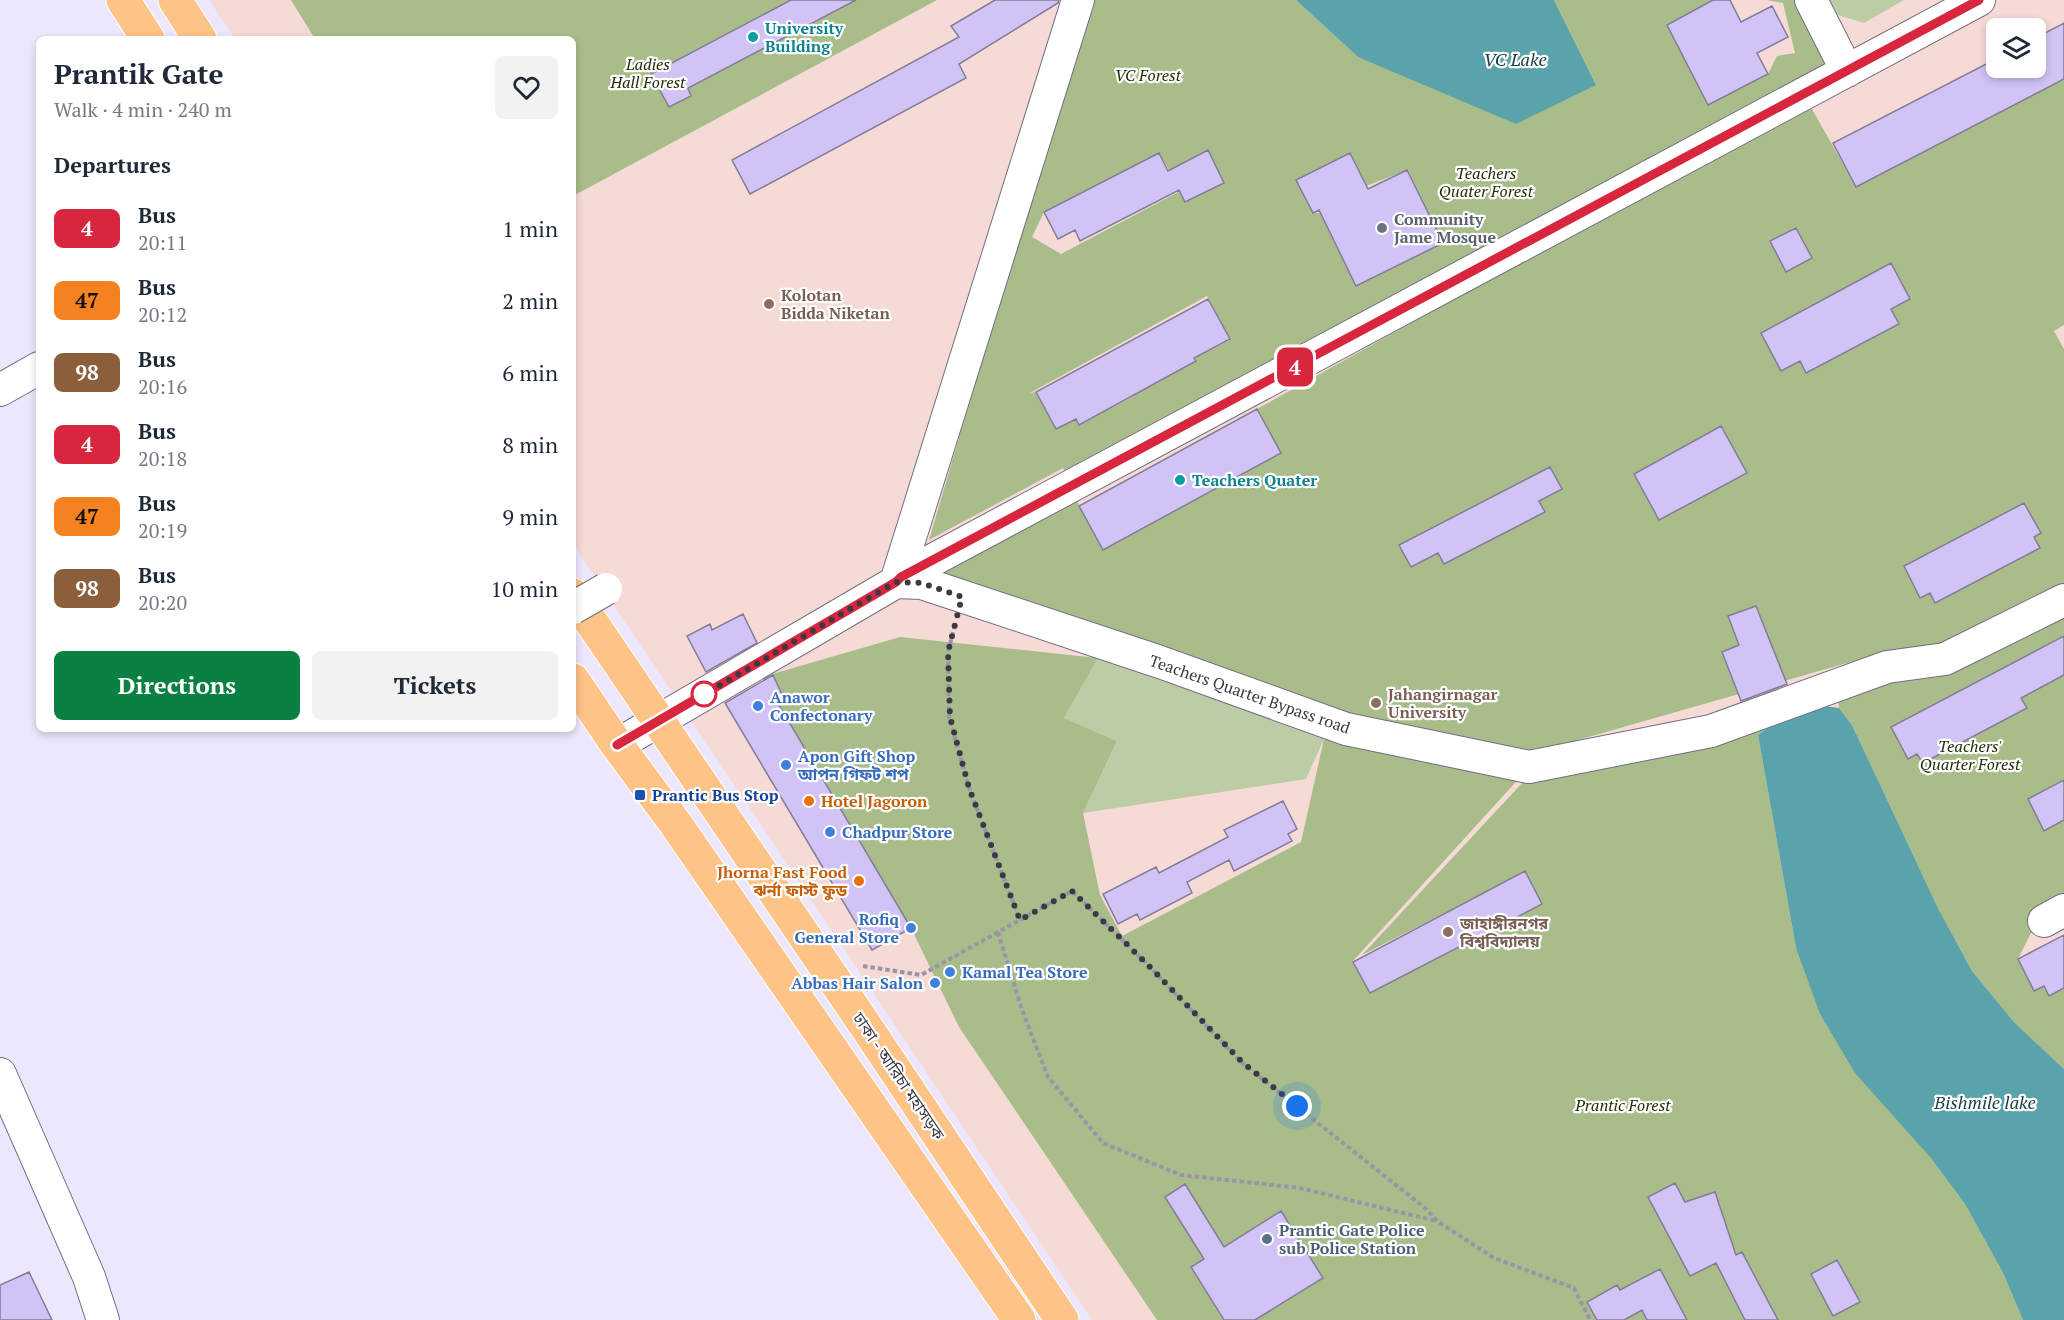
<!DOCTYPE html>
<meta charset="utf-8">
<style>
:root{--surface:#fff;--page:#f2f2f3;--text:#1f2937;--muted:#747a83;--accent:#0b8043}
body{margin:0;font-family:"PT Serif","Noto Sans Bengali",serif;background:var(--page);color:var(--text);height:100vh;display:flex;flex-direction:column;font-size:22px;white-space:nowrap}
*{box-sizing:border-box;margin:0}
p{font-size:20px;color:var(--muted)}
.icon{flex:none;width:33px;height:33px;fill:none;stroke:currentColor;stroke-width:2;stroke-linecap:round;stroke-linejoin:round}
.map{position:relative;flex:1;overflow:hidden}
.side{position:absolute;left:36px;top:36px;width:540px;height:696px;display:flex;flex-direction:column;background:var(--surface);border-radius:9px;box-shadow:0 3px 9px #0003}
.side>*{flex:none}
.badge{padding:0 12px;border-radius:9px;font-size:21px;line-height:39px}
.fabs{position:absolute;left:1986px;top:18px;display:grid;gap:12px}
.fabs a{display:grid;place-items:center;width:60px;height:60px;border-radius:9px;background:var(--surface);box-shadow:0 3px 9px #0003;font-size:30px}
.you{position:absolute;width:30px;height:30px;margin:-15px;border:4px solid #fff;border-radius:50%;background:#1a73e8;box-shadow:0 0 0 9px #1a73e833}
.map>.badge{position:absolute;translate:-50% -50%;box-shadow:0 0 0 3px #fff}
h2{padding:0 18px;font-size:22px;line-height:54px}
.round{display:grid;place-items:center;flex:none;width:63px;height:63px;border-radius:9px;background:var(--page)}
.summary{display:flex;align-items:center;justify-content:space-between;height:102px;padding:0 18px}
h1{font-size:28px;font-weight:700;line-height:45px}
.cta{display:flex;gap:12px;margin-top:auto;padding:12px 18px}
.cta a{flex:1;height:69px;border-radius:9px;background:var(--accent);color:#fff;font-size:24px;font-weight:700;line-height:69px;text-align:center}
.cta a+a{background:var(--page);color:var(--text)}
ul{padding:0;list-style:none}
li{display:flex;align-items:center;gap:18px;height:72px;padding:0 18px}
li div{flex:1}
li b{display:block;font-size:22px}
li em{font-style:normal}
li .badge{min-width:66px;font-weight:700;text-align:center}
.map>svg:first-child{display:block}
</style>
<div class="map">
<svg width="2064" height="1320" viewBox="0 0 2064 1320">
<rect width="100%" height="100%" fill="#ede7fe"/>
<path fill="#f5dad6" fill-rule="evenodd" d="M209,0H2064V1320H1092L573,544V39H235ZM1996,28H2036V68H1996Z"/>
<path fill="#bccca4" d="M1829,0H1904L1864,23L1838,15Z
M1098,658L1324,739L1306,779L1083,813L1117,741L1064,718Z"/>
<path fill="#a9bd8b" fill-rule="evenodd" d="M291,0H937L573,196V39H315Z
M1092,0H1296L1358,57L1596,85L1554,0H1713L1768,74L1777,56L1795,53L1783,3L1767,0H1811L1842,60L1068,477L1063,468L929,540L999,302ZM1159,154L1182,190L1061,254L1032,237L1044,212ZM1408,170L1443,243L1356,286L1320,213H1313L1296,180L1366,186ZM1207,296L1230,340L1209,351L1202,341L1189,348L1196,361L1150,386L1126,380L1134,396L1112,408L1110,404L1095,412L1096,416L1079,425L1076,419L1056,429L1036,392L1030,393Z
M2064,79V325L2054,331L2064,349V600L1972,647L1889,651L1529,754L1346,715L917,577L1072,492L1104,550L1281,453L1257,409L1808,102L1856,187Z
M2064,613V903L2040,915L2018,959L2034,991L2044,986L2049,996L2064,988V1069L2014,1022L1972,971L1938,908L1852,725L1839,708L1836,686Z
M900,637L1098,658L1064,718L1117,741L1083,813L1100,895L1122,936L1301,842L1324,739L1524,773L1353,961L1370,993L1542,904L1525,872L1362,955L1524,781L1772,725L1758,735L1796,948L1930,1157L1965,1204L2003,1273L2023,1320H1255L1281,1211L1191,1267L1223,1320H1157L959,1027L911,928L762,677Z"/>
<path fill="#5ba3aa" d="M1296,0H1554L1596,85L1516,124L1358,57Z
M1824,706L1839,708L1852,725L1938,908L1972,971L2014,1022L2064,1069V1320H2023L2003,1273L1965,1204L1930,1157L1855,1073L1820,1014L1796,948L1758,735L1772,725Z"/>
<path fill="#d2c3f6" stroke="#837c96" stroke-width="1.5" d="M791,0H856L688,88L691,96L669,107L651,74Z
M995,0H1059L1058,3L959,64L966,78L750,194L732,160L959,37L951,26Z
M1713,0H1730L1741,22L1772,6L1788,37L1757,53L1768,74L1708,105L1667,25Z
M2064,23V79L1856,187L1833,143L1996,59V68H2036V38Z
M1208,150L1224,183L1185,202L1179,190L1080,241L1075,230L1058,239L1044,212L1159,153L1168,171Z
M1350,153L1368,189L1407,170L1443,243L1356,286L1319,210L1313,213L1296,180Z
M1796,228L1812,258L1786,272L1770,241Z
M1891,263L1910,299L1891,309L1899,324L1806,373L1800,361L1781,371L1761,333Z
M1208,299L1230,339L1194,358L1196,361L1079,425L1076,419L1056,429L1036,392Z
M1257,409L1281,453L1103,550L1079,506Z
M1721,426L1747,473L1659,520L1634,474Z
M1550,467L1562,489L1539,501L1545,512L1444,564L1438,553L1411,567L1399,545Z
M2024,503L2041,533L2034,537L2040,548L1935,603L1930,593L1920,598L1904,566Z
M1756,606L1787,684L1741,701L1722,652L1739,645L1728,616Z
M743,614L757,643L706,672L687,636L710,624L712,630Z
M2064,636V675L2021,698L2027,708L1923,763L1917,754L1908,759L1891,727Z
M773,675L785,701L779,705L911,928L872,950L725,703Z
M2064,780V820L2044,831L2028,799Z
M1283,801L1297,829L1288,834L1292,841L1234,871L1229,860L1187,882L1192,893L1140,920L1137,914L1118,924L1103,894L1156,867L1159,873L1228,837L1224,830Z
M1525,871L1542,904L1370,993L1353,962Z
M2064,935V988L2049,996L2044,986L2034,991L2018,959Z
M1675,1183L1685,1202L1715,1192L1736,1255L1742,1252L1778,1320H1745L1716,1263L1690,1276L1648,1197Z
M1185,1184L1224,1247L1281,1211L1323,1278L1255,1320H1224L1191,1267L1204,1259L1165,1197Z
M1837,1260L1860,1302L1833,1316L1811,1274Z
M1660,1269L1687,1320H1647L1642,1310L1624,1320H1597L1587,1302L1617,1285L1620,1290Z
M29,1272L52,1320H0V1285Z"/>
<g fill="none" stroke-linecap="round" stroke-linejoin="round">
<defs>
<path id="minor" d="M1811,0L1847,71
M0,390L39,368
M896,582L901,577L1979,0
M896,582L922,583L1160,662L1346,729L1529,767L1711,731L1887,667L1945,659L2064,600
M617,745L896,582L1078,0
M2044,921L2064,910
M0,1074L89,1277L103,1320"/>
<path id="highway" d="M123,0L148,39
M175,0L200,39
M573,595L867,1028L1062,1320
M573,680L617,745L675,823L1019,1320"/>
</defs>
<use href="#minor" stroke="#736c85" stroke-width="34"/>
<use href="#highway" stroke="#fff" stroke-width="35"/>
<path stroke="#9995a6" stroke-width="4" stroke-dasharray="4.5 3" stroke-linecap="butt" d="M955,625L948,652L949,717L969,788L1020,920
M998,932L1022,1010L1048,1077L1103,1143L1181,1175L1300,1188L1436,1221
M863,966L921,975L1072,891L1146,963L1241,1062L1425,1208L1437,1221L1494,1258L1574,1288L1590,1320"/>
<use href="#minor" stroke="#fff" stroke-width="32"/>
<use href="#highway" stroke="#fec386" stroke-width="33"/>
<defs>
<path id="minor-bridge" d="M573,608L606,589"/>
</defs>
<use href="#minor-bridge" stroke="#736c85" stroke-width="34" stroke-linecap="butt"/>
<use href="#minor-bridge" stroke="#fff" stroke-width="32"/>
</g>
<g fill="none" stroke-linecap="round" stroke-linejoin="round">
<defs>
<path id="line" d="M617,745L896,582L901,577L1979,0"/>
</defs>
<use href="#line" stroke="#fff" stroke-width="14"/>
<use href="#line" stroke="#d7263d" stroke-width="9"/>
<path stroke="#3c3944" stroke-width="6" stroke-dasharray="0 10.8" d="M704,694L698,698L896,582L922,583L962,597L948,652L950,717L969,788L1020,920L1072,891L1146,963L1242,1062L1297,1106"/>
</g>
<g fill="#0f9aa8" stroke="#fff" stroke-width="2">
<circle cx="753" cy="37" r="6"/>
<circle cx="1180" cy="480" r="6"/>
</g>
<circle fill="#6b7280" stroke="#fff" stroke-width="2" cx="1382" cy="228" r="6"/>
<g fill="#8d6e63" stroke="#fff" stroke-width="2">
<circle cx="769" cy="304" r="6"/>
<circle cx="1376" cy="703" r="6"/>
<circle cx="1448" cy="932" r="6"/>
</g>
<circle fill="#fff" stroke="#d7263d" stroke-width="3" cx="704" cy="694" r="12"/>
<g fill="#3f7fe0" stroke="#fff" stroke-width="2">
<circle cx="758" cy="706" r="6"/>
<circle cx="786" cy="765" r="6"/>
<circle cx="830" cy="832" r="6"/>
<circle cx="911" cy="928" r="6"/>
<circle cx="950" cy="972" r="6"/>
<circle cx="935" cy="983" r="6"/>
</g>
<rect fill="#1a4fb4" stroke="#fff" stroke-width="2" x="634" y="789" width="12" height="12" rx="3"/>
<g fill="#e8710a" stroke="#fff" stroke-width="2">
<circle cx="809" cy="801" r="6"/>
<circle cx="859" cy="881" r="6"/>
</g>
<circle fill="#5c6f8a" stroke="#fff" stroke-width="2" cx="1267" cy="1239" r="6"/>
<g text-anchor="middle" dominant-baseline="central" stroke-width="4.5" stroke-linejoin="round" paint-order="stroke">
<g font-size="16" font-weight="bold" fill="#0d838f" stroke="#fff" text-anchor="start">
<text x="765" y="28">University<tspan x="765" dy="18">Building</tspan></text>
<text x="1192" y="480">Teachers Quater</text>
</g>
<g font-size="16" font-style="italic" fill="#222f08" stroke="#fff">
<text x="648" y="64">Ladies<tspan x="648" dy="18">Hall Forest</tspan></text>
<text x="1148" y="75">VC Forest</text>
<text x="1486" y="173">Teachers<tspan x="1486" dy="18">Quater Forest</tspan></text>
<text x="1970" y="746">Teachers'<tspan x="1970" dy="18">Quarter Forest</tspan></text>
<text x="1623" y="1105">Prantic Forest</text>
</g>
<g font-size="16" font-weight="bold" fill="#5b616d" stroke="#fff" text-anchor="start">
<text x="1394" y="219">Community<tspan x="1394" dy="18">Jame Mosque</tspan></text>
</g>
<g font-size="16" font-weight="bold" fill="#785e54" stroke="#fff" text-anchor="start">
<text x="781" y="295">Kolotan<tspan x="781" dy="18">Bidda Niketan</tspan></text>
<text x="1388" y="694">Jahangirnagar<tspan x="1388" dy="18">University</tspan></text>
<text x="1460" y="923">জাহাঙ্গীরনগর<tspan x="1460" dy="18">বিশ্ববিদ্যালয়</tspan></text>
</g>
<g font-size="16" fill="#3c3944" stroke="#fff">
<text transform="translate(1250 694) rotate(19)">Teachers Quarter Bypass road</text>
<text transform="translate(899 1076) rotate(56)">ঢাকা - আরিচা মহাসড়ক</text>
</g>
<g font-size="16" font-weight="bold" fill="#366cbe" stroke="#fff" text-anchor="start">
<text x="770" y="697">Anawor<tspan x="770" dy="18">Confectonary</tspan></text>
<text x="798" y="756">Apon Gift Shop<tspan x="798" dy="18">আপন গিফট শপ</tspan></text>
<text x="842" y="832">Chadpur Store</text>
<text x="899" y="919" text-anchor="end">Rofiq<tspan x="899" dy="18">General Store</tspan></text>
<text x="962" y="972">Kamal Tea Store</text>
<text x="923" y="983" text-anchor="end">Abbas Hair Salon</text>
</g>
<g font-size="16" font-weight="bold" fill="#164399" stroke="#fff" text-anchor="start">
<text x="652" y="795">Prantic Bus Stop</text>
</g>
<g font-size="16" font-weight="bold" fill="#c56008" stroke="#fff" text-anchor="start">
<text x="821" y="801">Hotel Jagoron</text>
<text x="847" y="872" text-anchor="end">Jhorna Fast Food<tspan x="847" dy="18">ঝর্না ফাস্ট ফুড</tspan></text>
</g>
<g font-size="16" font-weight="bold" fill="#4e5e75" stroke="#fff" text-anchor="start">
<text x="1279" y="1230">Prantic Gate Police<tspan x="1279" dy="18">sub Police Station</tspan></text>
</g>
<g font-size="18" font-style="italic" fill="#193d40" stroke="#fff">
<text x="1515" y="59">VC Lake</text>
<text x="1985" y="1102">Bishmile lake</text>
</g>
</g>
</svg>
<div class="fabs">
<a><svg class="icon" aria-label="layers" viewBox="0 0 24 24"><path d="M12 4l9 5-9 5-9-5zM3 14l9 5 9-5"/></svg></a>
</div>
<div class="you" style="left:1297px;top:1106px"></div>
<b class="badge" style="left:1295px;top:367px;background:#d7263d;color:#fff">4</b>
<section class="side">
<div class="summary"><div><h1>Prantik Gate</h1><p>Walk · 4 min · 240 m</p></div><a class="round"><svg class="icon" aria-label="heart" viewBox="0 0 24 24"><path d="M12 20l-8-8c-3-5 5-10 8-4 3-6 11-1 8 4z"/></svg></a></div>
<h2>Departures</h2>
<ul>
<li><span class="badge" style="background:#d7263d;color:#fff">4</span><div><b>Bus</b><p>20:11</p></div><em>1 min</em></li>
<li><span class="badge" style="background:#f58220;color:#111">47</span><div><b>Bus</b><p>20:12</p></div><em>2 min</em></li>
<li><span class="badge" style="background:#8b5e3c;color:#fff">98</span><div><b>Bus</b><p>20:16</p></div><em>6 min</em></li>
<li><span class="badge" style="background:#d7263d;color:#fff">4</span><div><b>Bus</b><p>20:18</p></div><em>8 min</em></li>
<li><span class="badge" style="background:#f58220;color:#111">47</span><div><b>Bus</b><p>20:19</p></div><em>9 min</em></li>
<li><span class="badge" style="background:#8b5e3c;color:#fff">98</span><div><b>Bus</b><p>20:20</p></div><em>10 min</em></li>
</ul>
<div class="cta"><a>Directions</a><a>Tickets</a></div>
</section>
</div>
